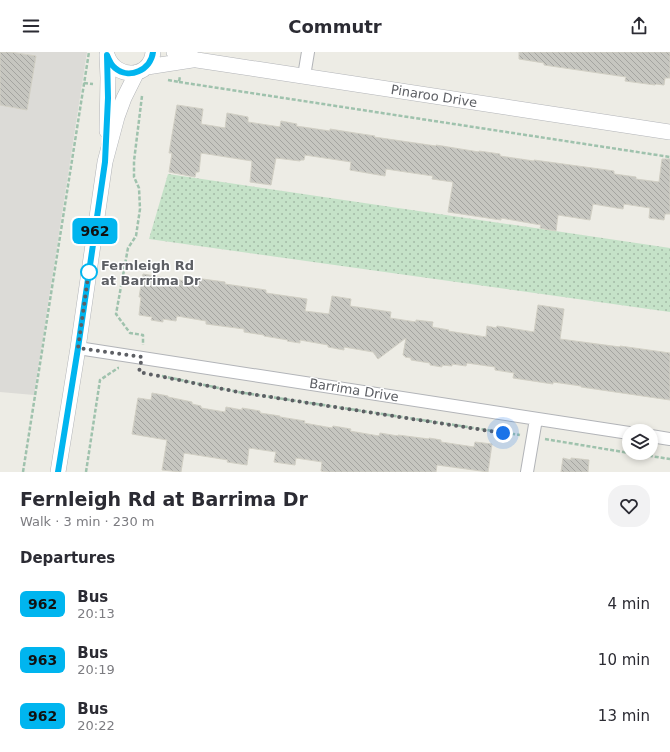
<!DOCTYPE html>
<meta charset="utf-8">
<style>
:root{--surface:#fff;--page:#f2f2f3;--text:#2b2b33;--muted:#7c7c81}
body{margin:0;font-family:"DejaVu Sans",sans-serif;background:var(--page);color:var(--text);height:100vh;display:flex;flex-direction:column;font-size:15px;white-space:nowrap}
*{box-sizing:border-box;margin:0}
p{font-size:13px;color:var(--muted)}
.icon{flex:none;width:22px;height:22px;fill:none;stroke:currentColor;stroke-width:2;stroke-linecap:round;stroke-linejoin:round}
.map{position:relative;height:420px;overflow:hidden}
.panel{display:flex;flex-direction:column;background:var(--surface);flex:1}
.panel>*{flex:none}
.badge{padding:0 8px;border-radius:6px;font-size:14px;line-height:26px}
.buttons{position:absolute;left:622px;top:372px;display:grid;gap:8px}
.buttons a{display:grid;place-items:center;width:36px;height:36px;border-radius:50%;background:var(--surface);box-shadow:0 2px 6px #0003;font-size:20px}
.you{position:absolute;width:20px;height:20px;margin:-10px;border:3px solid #fff;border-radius:50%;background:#1a73e8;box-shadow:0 0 0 6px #1a73e833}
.map>.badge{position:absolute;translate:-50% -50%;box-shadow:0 0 0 2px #fff}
h2{padding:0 20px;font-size:15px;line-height:36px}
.round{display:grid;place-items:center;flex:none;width:42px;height:42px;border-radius:16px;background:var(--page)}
.head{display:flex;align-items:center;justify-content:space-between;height:68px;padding:0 20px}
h1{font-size:19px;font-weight:700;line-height:30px}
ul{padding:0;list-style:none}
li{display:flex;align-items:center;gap:12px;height:56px;padding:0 20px}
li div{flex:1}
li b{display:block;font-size:15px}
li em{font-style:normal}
li .badge{min-width:44px;font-weight:700;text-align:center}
header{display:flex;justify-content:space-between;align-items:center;height:52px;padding:0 20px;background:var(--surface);font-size:18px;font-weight:700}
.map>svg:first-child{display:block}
</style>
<header><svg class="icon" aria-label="menu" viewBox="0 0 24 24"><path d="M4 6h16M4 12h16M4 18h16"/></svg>Commutr<svg class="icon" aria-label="share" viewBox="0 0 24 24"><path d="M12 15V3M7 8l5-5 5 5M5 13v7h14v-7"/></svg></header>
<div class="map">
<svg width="670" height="420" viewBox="0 0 670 420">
<defs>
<pattern id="park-dots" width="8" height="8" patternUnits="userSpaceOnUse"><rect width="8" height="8" fill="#c5e2c8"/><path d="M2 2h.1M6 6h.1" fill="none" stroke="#a3baa6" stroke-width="1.8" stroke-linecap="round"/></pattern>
<pattern id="building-back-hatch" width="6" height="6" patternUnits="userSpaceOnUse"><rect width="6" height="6" fill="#c6c6c0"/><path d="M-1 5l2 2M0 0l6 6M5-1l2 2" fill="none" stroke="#a4a4a0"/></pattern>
</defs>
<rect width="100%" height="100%" fill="#edece5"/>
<path fill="#dcdbd7" d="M0,0H87L34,343L0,340Z"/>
<path fill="url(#park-dots)" d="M168,122L670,196V260L149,187Z"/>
<path fill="url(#building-back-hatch)" stroke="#d1cfc4" d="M0,0H10L36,4L27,58L0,53Z
M519,0H670V26H665L664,33L656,32L655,33L625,29L626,25L544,13V11L519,7Z
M177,53L203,57L201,72L225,76L227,61L248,65V70L280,75L281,69L297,72L296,74L330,79V77L355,81L375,84L374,85L436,94V93L479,100V99L500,102V104L534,109V108L614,119V122L636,125V127L659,130L662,107H670V162H665L664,168L649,166L650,156L624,152L623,157L593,152L590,168L558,163L556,179L540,176L541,173L501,166V168L448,160L453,130L432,127L433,124L386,117L385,124L350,118L351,110L305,103L304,108H301L300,109L276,106L271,133L250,130L252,109L201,101L199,120H196L195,125L169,120L172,101H169Z
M143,222L185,229V225L194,227L195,226L225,230V232L266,238V241L307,247L305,259L329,262L332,244L351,247L350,254L391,260L390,266L416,270V268L433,270L432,275L449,278L448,279L486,285L487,274L496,276L497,274L534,280L538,253L564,257L560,287L620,295V294L670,301V348L581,335V334L553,330V332L513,326L514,321L495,318V315L467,311L466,314L452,312V314L442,313V315L430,313V311L411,308V306L405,305V304L403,303L406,286L378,307L373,300L344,295V298L328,295V293L300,288V291L287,289L288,288L264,284V283L244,280V277L206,272V269L177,264L176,269L163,267V270L151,268L152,265L139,263L141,245H139Z
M152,341L168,344V345L192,350V352L201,354V356L225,360L226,355L242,358V356L260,359V361L280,364V365L305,369L304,371L332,376L333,374L351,377L350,379L379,384L380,381L398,384V383L429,387V386L441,388V390L474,395L475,390L492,392L488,420L437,413L436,420H328L321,419L322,410L296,406L295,413L274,410L276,400L249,396L247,413L227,410L228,408L184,401L181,420L162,418L167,388L132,382L138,346L151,348Z
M563,406L571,408V406L589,408L588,420H561Z"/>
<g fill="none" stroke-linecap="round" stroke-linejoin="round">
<defs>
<path id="minor" d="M304,24L308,0
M78,296L629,381
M651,384L670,387
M527,420L536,367"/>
<path id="tertiary" d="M174,0L197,8L670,80
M107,3C116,29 151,26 153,0
M147,15L192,8
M107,79L108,26L107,3
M58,420L78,296L105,110L117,65L124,46L137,20"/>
</defs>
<use href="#minor" stroke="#b2b4b8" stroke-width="14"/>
<use href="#tertiary" stroke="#b2b4b8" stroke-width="16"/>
<path stroke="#9fc2ad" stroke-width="2.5" stroke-dasharray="4 2" stroke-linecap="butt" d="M168,28L179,30L180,24
M179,30L670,105
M84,31L93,32
M142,44L134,109V125L139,136L140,157L136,184L128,196L116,262L130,281L143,283V293
M162,324L238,340L520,383
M545,387L629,401
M631,401L670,407
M23,420L89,0
M86,420L100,328L118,316H119"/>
<use href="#minor" stroke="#fff" stroke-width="12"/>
<use href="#tertiary" stroke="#fff" stroke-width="15"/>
</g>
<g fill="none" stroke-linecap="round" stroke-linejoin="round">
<defs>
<path id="line" d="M58,420L78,296L105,110L108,46L107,3C109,8 111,13 115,16C129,28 151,18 153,0"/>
</defs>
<use href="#line" stroke="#fff" stroke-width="9"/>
<use href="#line" stroke="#00b5ef" stroke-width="6"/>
<path stroke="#5d5f64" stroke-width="4" stroke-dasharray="0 7.2" d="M89,220V218L78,296L142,305L139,320L238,340L503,381"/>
</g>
<circle fill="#fff" stroke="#00b5ef" stroke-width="2" cx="89" cy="220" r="8"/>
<g text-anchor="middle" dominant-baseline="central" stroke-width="3" stroke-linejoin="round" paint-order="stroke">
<g font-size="13" fill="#5d5f64" stroke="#fff">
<text transform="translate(434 44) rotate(9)">Pinaroo Drive</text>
<text transform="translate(354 338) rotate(9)">Barrima Drive</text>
</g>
<g font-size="13" font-weight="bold" fill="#5d5f64" stroke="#fff" text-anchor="start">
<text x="101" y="213">Fernleigh Rd<tspan x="101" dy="15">at Barrima Dr</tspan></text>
</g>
</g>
</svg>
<div class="buttons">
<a><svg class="icon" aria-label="layers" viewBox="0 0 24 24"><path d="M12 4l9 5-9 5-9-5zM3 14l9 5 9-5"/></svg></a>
</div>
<div class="you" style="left:503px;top:381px"></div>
<b class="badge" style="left:95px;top:179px;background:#00b5ef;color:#111">962</b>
</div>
<section class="panel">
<div class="head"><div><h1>Fernleigh Rd at Barrima Dr</h1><p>Walk · 3 min · 230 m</p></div><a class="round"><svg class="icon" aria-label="heart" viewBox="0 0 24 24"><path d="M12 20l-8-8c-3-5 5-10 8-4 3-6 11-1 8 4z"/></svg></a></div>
<h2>Departures</h2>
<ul>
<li><span class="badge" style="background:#00b5ef;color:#111">962</span><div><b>Bus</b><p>20:13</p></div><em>4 min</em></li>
<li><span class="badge" style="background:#00b5ef;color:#111">963</span><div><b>Bus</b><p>20:19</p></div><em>10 min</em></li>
<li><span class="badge" style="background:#00b5ef;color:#111">962</span><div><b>Bus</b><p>20:22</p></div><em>13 min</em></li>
</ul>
</section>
